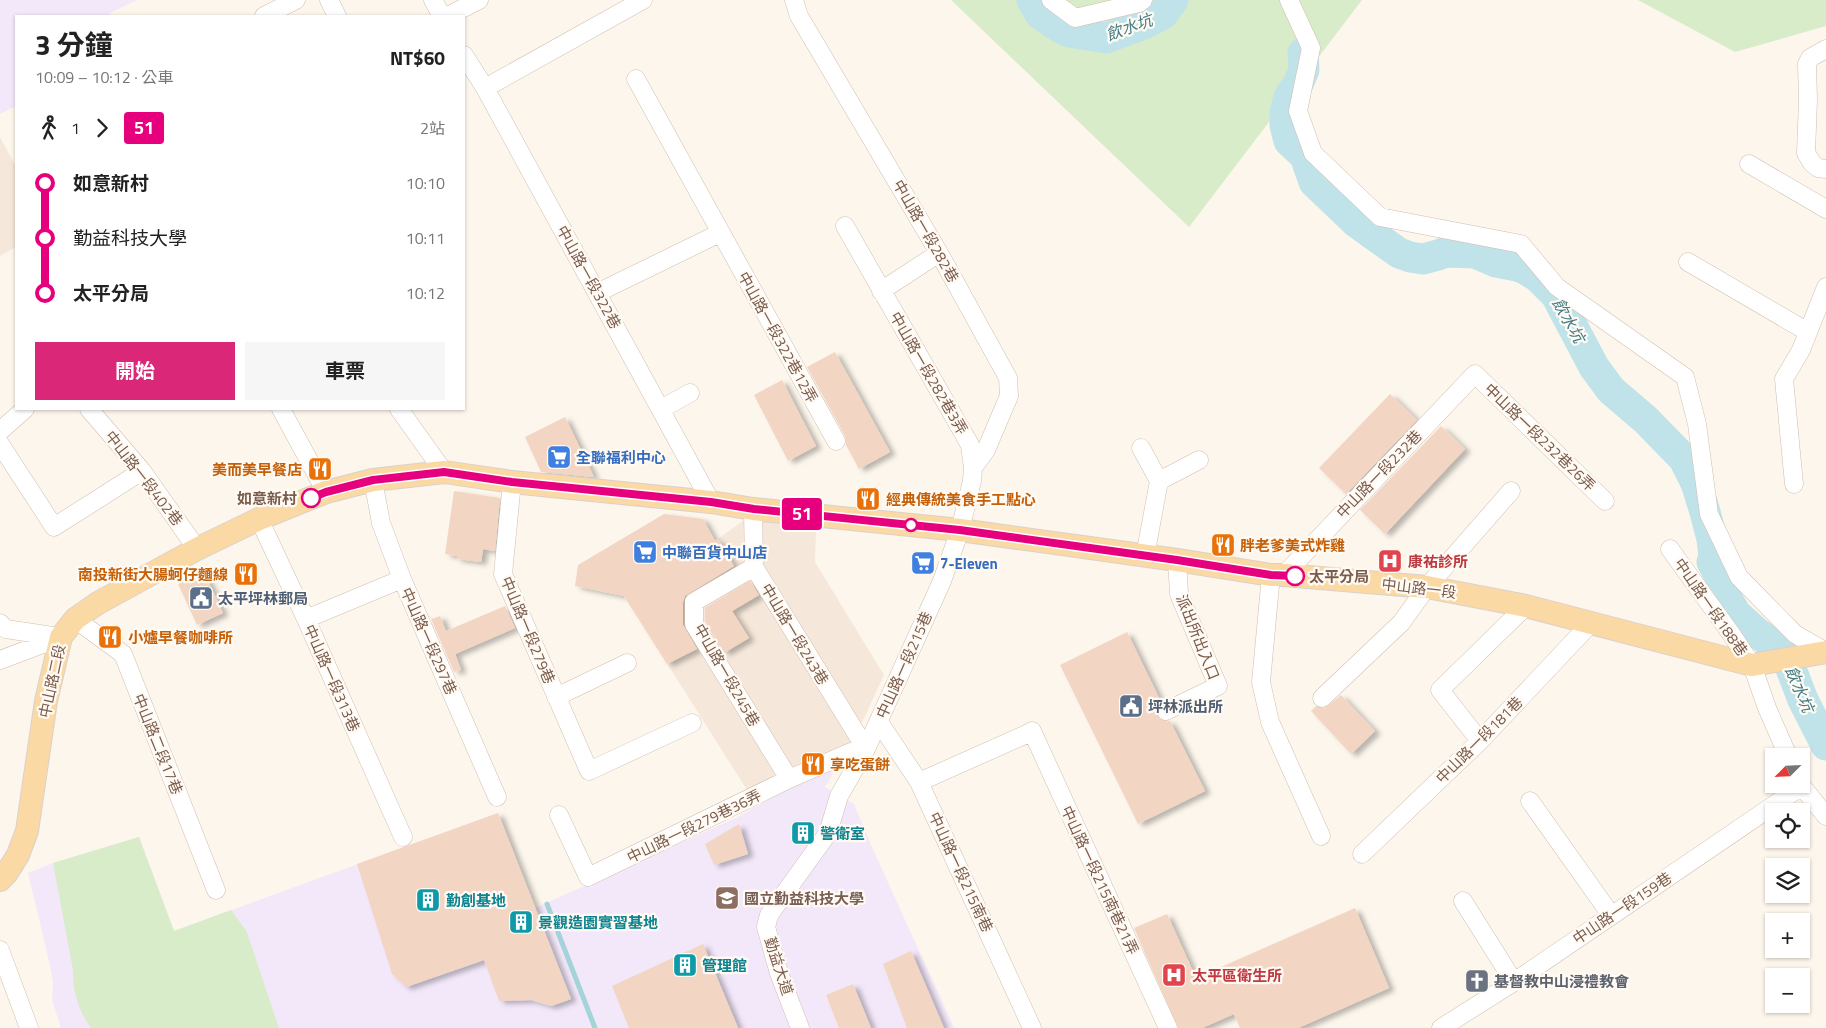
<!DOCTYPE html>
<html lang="zh-TW">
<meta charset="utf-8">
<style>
:root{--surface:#fff;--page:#f6f6f6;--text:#222;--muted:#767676;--accent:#db2777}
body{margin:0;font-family:"Titillium Web","Noto Sans TC",sans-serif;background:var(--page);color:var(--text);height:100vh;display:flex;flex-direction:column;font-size:19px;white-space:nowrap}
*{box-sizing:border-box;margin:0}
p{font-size:16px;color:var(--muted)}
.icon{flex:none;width:28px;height:28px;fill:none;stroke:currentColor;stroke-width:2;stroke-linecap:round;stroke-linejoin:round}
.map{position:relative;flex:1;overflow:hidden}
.panel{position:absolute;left:15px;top:15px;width:450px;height:395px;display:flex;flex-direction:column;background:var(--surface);border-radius:0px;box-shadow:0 1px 4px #0004}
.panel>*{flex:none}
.badge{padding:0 10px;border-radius:4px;font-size:18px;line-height:32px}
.needle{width:32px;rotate:246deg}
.fabs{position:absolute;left:1765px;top:748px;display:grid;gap:10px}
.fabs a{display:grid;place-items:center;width:45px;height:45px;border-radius:0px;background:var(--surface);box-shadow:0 1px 4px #0004;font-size:25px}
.map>.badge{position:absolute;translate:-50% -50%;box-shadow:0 0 0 2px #fff}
.legs{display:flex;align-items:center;gap:8px;height:55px;padding:0 20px;font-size:16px}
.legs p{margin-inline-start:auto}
.headline{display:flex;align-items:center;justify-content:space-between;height:85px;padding:0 20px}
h1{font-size:28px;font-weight:700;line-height:38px}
.cta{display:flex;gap:10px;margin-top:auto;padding:10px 20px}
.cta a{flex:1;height:58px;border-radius:0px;background:var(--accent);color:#fff;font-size:20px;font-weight:700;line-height:58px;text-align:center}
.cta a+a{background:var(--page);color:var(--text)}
ul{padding:0 20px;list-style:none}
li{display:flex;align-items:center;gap:18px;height:55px;font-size:19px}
li i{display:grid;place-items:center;width:8px;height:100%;margin:0 6px;background:currentColor}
li i::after{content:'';width:12px;height:12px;margin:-6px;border:4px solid;border-radius:50%;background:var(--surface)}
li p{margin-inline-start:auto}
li:first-child i{background:linear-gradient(#0000 50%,currentColor 0)}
li:last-child i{background:linear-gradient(currentColor 50%,#0000 0)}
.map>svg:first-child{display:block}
</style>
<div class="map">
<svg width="1826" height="1028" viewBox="0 0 1826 1028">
<defs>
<filter id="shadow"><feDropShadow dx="5.5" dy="3" stdDeviation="2.5" flood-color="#0004"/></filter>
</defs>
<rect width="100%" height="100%" fill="#fdf6ec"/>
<path fill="#f5e8da" d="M0,137L16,167V247L0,256Z
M748,517L816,526L815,562L884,675L852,744L747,790L625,597L718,539Z"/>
<path fill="#f3e8fa" d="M0,0H137L110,13V16H16V106L0,114Z
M839,764L825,787L854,804L872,847L954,1028H61L52,1000L53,982L47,952L28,873L53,863L139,837L174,931L498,813L535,908L738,817L812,774Z"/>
<path fill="#d8ecc9" d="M951,0H1362L1189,227Z
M1638,0H1826V26L1735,52Z
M139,837L174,931L231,910L247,932L279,1028H91C79,1012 72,990 73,970L53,863Z"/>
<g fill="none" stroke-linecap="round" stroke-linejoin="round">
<path stroke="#a5d3da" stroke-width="5" d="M547,904L595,1028"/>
<path stroke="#bfe3e8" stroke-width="31" d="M1032,0L1040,14L1059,27L1069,32L1106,38L1144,24L1163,14L1173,0
M1303,53L1304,70L1298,84L1289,97L1285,112V125L1289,141L1305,156L1314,182L1357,223L1399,253L1410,257L1423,259L1438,255L1446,252L1475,253L1496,262L1517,266L1525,269L1538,277L1556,295L1594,367L1611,390L1646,420L1684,459L1696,483L1705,512L1712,539L1714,557L1712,562L1725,585L1726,597L1736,614L1756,632L1785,653L1803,700L1826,745"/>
</g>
<path fill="#f3d5c3" filter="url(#shadow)" d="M835,352L890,452L859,469L846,445L845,436L807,367Z
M782,380L816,446L788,461L754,395Z
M1390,394L1417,420L1346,494L1319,468Z
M565,417L594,477L541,472L525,437Z
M1441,426L1465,449L1385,534L1360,510Z
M454,491L500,498L495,551L483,549L481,562L457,559V556L445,554Z
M664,514L703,519L715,541L718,539L734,566L685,596L683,602V625L697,649L667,664L624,596L575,586L578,565Z
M204,572L223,613L197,625L178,584Z
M750,581L759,595L732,611L749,638L724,653L705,621V608Z
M505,606L515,628L455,654L461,670L454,672L431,619L440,616L446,631Z
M1127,632L1161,702L1156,710L1157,716L1165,722L1170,721L1205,791L1138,824L1060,665Z
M1341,695L1375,731L1351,754L1311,711L1316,706L1325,708Z
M498,813L571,999L551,1006L531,1000L499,1001L484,960L406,987L392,974L357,864Z
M739,824L748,854L714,865L705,844Z
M1355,908L1389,988L1298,1028H1240L1234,1014L1202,1028H1178L1134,928L1167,914L1196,978Z
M703,944L738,1028H629L612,986Z
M911,951L944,1028H907L883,964Z
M853,984L871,1028H839L826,995Z"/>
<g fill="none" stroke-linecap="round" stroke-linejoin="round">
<defs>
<path id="minor" d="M329,0L337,16
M433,0L442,16
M794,0L799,16L939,253L1008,378L1009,396L986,450L973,468
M1051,0L1075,18L1139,3L1143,0
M1289,0L1311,48L1298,111L1313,153L1380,217L1521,244L1557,287L1685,377L1697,424L1709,514L1739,577L1795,634L1826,652
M264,16L296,0
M448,16L479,0
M1826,49L1810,58L1807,64L1808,100L1806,153L1812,163L1818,168L1826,169
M464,55L485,88L711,502
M636,79L836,441
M485,88L643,0
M1749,164L1826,209
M1688,262L1808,332
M881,291L939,253
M597,293L720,233
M89,409L142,471L197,549
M281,409L326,492
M399,409L444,472
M661,409L690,393
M0,431L25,409
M0,444L54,527L142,471
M1141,448L1159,481
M373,480L381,523L402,579L497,797
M512,482L503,574L589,771L692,723
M1794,484L1784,379L1801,350L1826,287
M753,509L754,567L866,749
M259,519L306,619L403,837
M1670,549L1732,635L1752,665L1767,708L1788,756
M1145,556L1159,481L1199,460
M754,567L694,602V624L789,779
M1271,575L1261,682L1270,722L1321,836
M1284,575L1475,374L1605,501
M75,619L123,654L216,890
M306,619L402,579
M0,623L6,629L59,637
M0,660L61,637
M556,697L627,663
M1322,698L1401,623L1427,587L1511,491
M1166,711L1218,686L1179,594L1177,560
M879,722L919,782L1032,1028
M1032,731L1168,1028
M1480,741L1440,690L1526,606
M919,782L1029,733
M1800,784L1826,816
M1530,801L1611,915
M559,815L588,877L789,779L851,752L862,757
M1362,854L1480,741L1592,622
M1463,901L1514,982
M0,950L29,1028
M800,1028L779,973L766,927L769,915L828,833L839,796L866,749L942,581L960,530L972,481L973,468L970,445L845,226
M1441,1028L1514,982L1802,786"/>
<path id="major" d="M0,880L6,874L18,855L27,831L46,701L61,637L75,619L98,603L197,549L259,519L326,492L373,480L444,472L512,482L711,502L753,509L960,530L1177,560L1271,575H1284L1427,587L1526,606L1752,665L1826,652"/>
</defs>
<use href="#minor" stroke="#d1beb0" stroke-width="19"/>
<use href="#major" stroke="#dad1cd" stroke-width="24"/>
<use href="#minor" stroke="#fff" stroke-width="18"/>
<use href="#major" stroke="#fbd9a5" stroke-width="22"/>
</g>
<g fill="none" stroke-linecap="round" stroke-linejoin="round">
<defs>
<path id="line-1" d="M311,498L326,492L373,480L444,472L512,482L711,502L754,509L960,530L1177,560L1271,575L1295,576"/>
</defs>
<use href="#line-1" stroke="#fff" stroke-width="11"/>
<use href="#line-1" stroke="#e6007e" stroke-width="8"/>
</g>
<defs>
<symbol id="supermarket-square" viewBox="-11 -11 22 22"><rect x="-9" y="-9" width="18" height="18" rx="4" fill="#3f7fe0" stroke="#fffaf3"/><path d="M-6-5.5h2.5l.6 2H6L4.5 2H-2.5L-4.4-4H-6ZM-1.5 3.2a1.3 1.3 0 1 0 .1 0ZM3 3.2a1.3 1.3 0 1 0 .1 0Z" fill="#fff"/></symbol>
<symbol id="restaurant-square" viewBox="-11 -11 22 22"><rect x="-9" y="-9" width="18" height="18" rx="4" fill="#e8710a" stroke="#fffaf3"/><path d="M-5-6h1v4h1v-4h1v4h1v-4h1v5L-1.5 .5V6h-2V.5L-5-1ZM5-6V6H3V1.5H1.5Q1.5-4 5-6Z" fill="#fff"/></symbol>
<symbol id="hospital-square" viewBox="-11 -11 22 22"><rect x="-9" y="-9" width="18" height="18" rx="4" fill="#e0444e" stroke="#fffaf3"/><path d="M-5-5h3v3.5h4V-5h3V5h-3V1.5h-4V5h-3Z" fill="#fff"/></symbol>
<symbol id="civic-square" viewBox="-11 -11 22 22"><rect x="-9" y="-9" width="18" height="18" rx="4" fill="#5c6f8a" stroke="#fffaf3"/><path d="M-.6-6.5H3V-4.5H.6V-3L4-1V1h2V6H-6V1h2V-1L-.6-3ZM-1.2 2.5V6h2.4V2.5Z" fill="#fff"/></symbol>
<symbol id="building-square" viewBox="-11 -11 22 22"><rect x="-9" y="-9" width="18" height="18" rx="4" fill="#0f9aa8" stroke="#fffaf3"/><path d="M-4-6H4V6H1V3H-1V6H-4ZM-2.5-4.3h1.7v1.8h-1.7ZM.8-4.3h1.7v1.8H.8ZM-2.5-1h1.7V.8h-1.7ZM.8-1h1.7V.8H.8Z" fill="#fff"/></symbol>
<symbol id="university-square" viewBox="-11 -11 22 22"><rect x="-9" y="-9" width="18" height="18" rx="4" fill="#8d6e63" stroke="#fffaf3"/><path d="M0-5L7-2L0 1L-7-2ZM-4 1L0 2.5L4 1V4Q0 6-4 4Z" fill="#fff"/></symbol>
<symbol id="church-square" viewBox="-11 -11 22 22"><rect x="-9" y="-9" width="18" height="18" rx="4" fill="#6b7280" stroke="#fffaf3"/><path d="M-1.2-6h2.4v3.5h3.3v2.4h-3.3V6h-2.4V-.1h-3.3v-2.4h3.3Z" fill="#fff"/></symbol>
</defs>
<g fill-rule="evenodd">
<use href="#supermarket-square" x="545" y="443" width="28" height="28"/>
<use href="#restaurant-square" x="306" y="455" width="28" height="28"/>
<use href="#restaurant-square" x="854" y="485" width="28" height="28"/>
<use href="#restaurant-square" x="1209" y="531" width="28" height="28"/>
<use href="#supermarket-square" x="631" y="538" width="28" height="28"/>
<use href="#hospital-square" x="1376" y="547" width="28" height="28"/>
<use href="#supermarket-square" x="909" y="549" width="28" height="28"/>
<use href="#restaurant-square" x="232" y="560" width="28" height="28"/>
<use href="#civic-square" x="187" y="584" width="28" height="28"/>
<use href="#restaurant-square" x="96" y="623" width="28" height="28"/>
<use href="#civic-square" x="1117" y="692" width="28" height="28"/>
<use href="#restaurant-square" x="799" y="750" width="28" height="28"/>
<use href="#building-square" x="789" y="819" width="28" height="28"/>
<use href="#university-square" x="713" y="884" width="28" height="28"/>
<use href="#building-square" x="414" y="886" width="28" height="28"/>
<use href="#building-square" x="507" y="908" width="28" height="28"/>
<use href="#building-square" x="671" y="951" width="28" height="28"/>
<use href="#hospital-square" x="1160" y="961" width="28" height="28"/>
<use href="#church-square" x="1463" y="967" width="28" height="28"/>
</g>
<g fill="#fff" stroke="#e6007e" stroke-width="2.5">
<circle cx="311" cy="498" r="9"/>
<circle cx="911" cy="525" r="6"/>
<circle cx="1295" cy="576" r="9"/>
</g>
<g text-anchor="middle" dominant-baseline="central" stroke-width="4.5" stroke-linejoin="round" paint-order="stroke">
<g font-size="15" fill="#7a5c4d" stroke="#fffaf3">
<text transform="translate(926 231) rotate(60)">中山路一段282巷</text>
<text transform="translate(589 277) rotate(61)">中山路一段322巷</text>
<text transform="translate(778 337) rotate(61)">中山路一段322巷12弄</text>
<text transform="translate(929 373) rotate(60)">中山路一段282巷3弄</text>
<text transform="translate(1540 437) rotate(44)">中山路一段232巷26弄</text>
<text transform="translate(1379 474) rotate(-46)">中山路一段232巷</text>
<text transform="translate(144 478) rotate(52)">中山路一段402巷</text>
<text transform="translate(1419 588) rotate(7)">中山路一段</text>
<text transform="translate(1711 607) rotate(55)">中山路一段188巷</text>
<text transform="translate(528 630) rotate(67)">中山路一段279巷</text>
<text transform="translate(795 634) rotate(59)">中山路一段243巷</text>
<text transform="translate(1198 637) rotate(68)">派出所出入口</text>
<text transform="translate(429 641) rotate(66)">中山路一段297巷</text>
<text transform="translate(904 665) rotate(-66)">中山路一段215巷</text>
<text transform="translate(727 675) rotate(60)">中山路一段245巷</text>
<text transform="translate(332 678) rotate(66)">中山路一段313巷</text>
<text transform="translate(52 681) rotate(-78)">中山路二段</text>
<text transform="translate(1479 740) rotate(-45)">中山路一段181巷</text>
<text transform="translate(158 744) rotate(68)">中山路二段17巷</text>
<text transform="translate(694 826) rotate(-26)">中山路一段279巷36弄</text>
<text transform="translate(961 872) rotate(65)">中山路一段215南巷</text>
<text transform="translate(1100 880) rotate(65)">中山路一段215南巷21弄</text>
<text transform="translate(1622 908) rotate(-34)">中山路一段159巷</text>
<text transform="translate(779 966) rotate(72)">勤益大道</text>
</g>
<g font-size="15" font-weight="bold" fill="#366cbe" stroke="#fffaf3" text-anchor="start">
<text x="576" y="457">全聯福利中心</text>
<text x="662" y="552">中聯百貨中山店</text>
<text x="940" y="563">7-Eleven</text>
</g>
<g font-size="15" font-weight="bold" fill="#c56008" stroke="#fffaf3" text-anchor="start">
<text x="302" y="469" text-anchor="end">美而美早餐店</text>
<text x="886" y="499">經典傳統美食手工點心</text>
<text x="1240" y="545">胖老爹美式炸雞</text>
<text x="228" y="574" text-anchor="end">南投新街大腸蚵仔麵線</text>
<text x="128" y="637">小爐早餐咖啡所</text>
<text x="830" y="764">享吃蛋餅</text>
</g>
<g font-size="15" font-weight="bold" fill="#7a5c4d" stroke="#fffaf3" text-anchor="end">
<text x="297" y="498">如意新村</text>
<text x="1309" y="576" text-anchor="start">太平分局</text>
</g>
<g font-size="15" font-weight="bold" fill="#be3a42" stroke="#fffaf3" text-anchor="start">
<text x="1408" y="561">康祐診所</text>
<text x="1192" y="975">太平區衛生所</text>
</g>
<g font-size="15" font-weight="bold" fill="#4e5e75" stroke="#fffaf3" text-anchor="start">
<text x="218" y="598">太平坪林郵局</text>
<text x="1148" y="706">坪林派出所</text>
</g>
<g font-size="15" font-weight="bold" fill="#0d838f" stroke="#fffaf3" text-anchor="start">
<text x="820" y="833">警衛室</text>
<text x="446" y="900">勤創基地</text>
<text x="538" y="922">景觀造園實習基地</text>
<text x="702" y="965">管理館</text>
</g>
<g font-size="15" font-weight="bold" fill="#785e54" stroke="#fffaf3" text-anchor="start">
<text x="744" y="898">國立勤益科技大學</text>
</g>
<g font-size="15" font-weight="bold" fill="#5b616d" stroke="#fffaf3" text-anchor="start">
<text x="1494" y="981">基督教中山浸禮教會</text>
</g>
<g font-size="16" font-style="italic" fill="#437c86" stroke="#fffaf3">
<text transform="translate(1129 27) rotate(-20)">飲水坑</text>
<text transform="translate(1569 320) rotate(61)">飲水坑</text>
<text transform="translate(1800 689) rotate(67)">飲水坑</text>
</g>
</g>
</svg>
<div class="fabs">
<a><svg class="needle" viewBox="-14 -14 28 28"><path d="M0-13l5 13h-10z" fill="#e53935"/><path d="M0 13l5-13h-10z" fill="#767676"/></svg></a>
<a><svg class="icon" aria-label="locate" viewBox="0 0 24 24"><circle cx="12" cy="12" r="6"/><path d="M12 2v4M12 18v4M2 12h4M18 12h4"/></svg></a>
<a><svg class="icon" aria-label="layers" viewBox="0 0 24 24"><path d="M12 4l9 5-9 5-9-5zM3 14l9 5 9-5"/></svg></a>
<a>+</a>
<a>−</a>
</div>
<b class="badge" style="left:802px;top:514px;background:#e6007e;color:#fff">51</b>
<section class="panel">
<div class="headline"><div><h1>3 分鐘</h1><p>10:09 – 10:12 · 公車</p></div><b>NT$60</b></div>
<div class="legs"><svg class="icon" aria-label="walk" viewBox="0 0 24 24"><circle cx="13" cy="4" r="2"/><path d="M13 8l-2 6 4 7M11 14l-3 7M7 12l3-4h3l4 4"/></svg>1<svg class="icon" aria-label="forward" viewBox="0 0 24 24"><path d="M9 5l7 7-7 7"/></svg><b class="badge" style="background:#e6007e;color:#fff">51</b><p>2站</p></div>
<ul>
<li><i style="color:#e6007e"></i><b>如意新村</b><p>10:10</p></li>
<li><i style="color:#e6007e"></i><span>勤益科技大學</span><p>10:11</p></li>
<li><i style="color:#e6007e"></i><b>太平分局</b><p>10:12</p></li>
</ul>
<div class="cta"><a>開始</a><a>車票</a></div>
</section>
</div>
